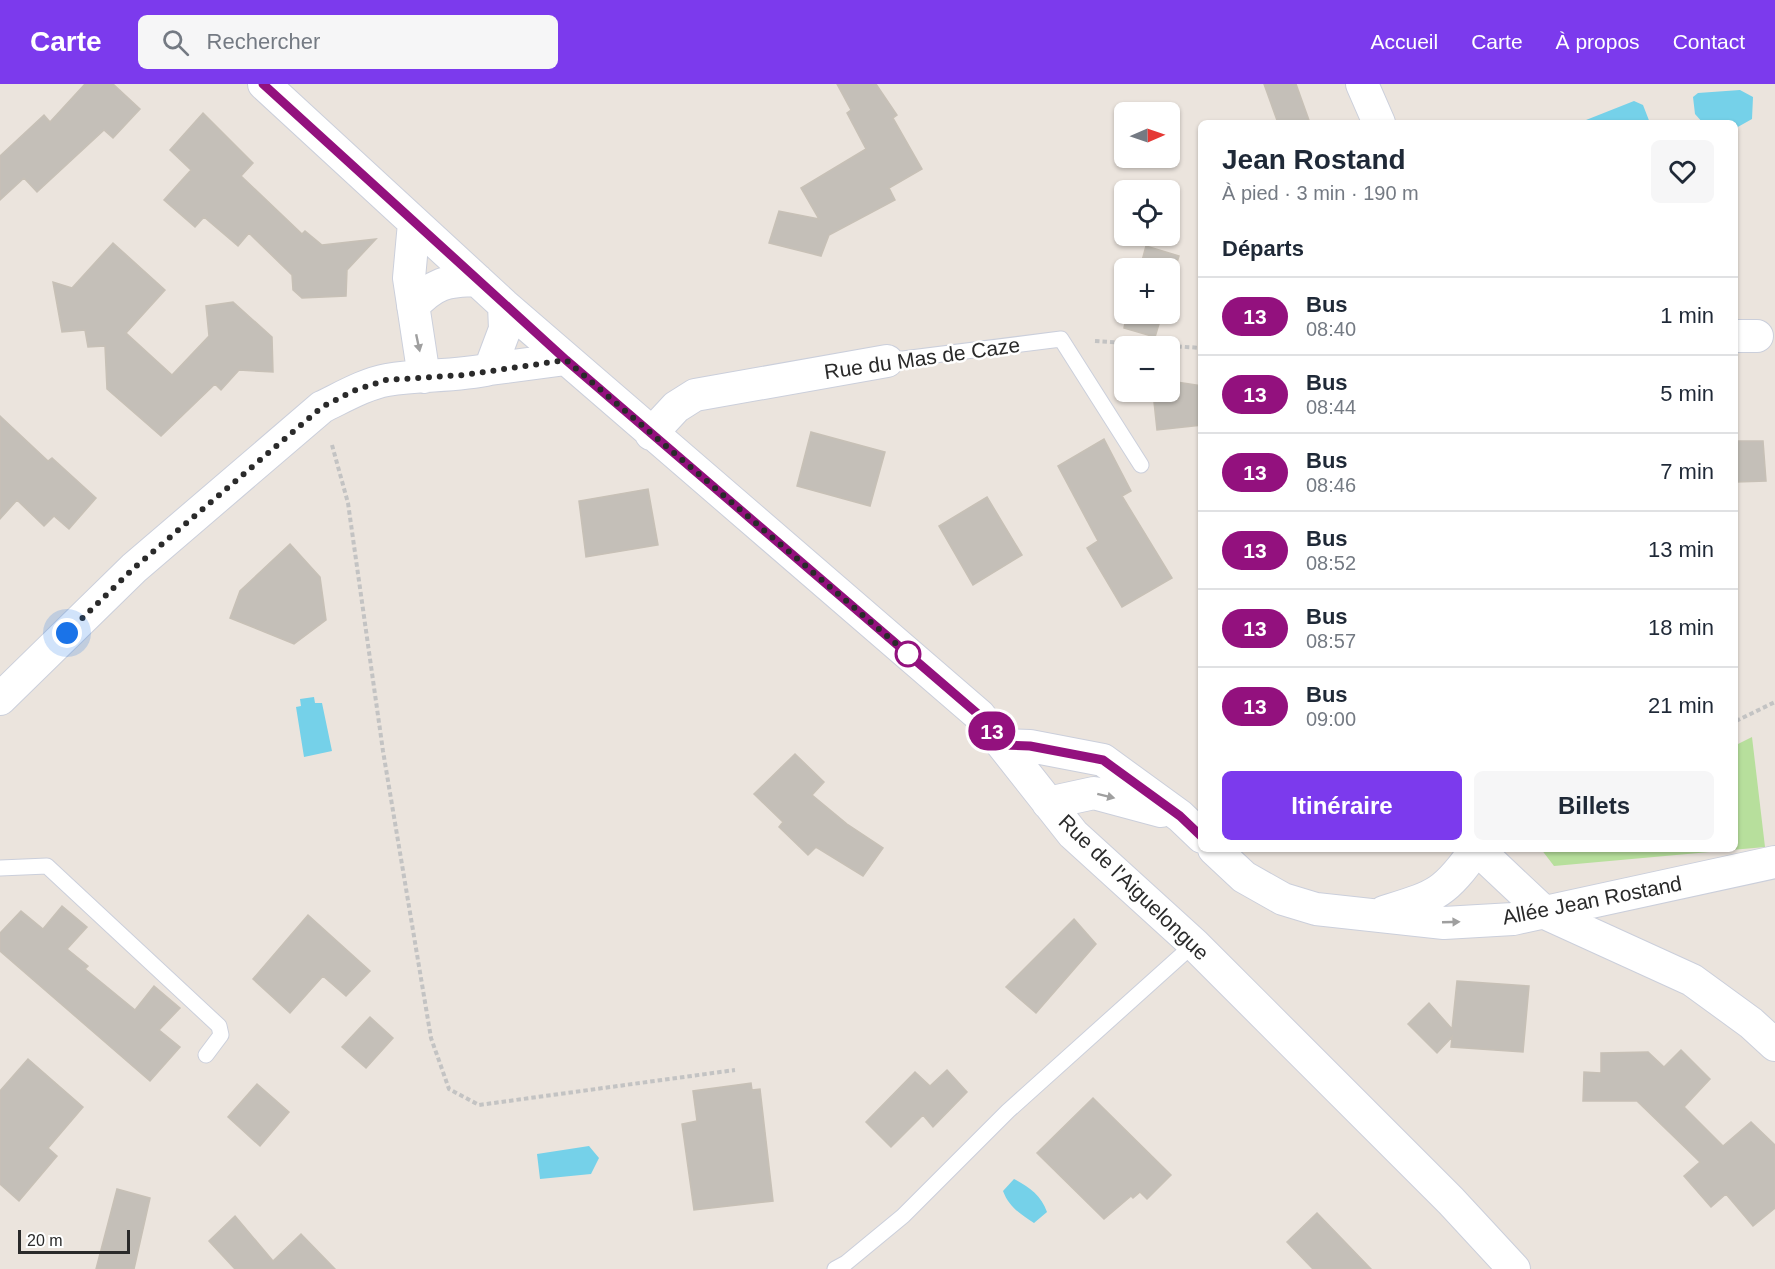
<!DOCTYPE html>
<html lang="fr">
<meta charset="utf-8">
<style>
:root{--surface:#fff;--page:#f6f6f7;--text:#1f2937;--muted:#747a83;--line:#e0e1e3;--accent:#7c3aed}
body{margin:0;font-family:Arial,sans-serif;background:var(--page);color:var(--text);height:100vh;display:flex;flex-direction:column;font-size:22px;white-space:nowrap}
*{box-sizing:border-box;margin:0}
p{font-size:20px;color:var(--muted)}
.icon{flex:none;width:33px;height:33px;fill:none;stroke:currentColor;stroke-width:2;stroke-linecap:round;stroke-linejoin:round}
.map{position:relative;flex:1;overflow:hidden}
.panel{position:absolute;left:1198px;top:36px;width:540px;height:732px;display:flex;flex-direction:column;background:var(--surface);border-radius:9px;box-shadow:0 2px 4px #0004}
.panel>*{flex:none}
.badge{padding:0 12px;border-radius:20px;font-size:21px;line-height:39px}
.needle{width:39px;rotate:88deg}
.buttons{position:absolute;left:1114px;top:18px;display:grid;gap:12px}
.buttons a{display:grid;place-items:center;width:66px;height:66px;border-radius:9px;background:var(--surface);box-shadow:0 2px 4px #0004;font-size:30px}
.scale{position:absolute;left:18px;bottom:15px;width:112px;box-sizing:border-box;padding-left:6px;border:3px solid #2a2a2a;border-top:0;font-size:16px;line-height:21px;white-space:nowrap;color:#2a2a2a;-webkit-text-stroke:4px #fff;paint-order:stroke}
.you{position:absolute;width:30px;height:30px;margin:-15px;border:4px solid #fff;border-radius:50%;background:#1a73e8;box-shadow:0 0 0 9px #1a73e833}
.map>.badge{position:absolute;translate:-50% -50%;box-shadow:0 0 0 3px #fff}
h2{padding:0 24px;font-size:22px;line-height:54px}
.round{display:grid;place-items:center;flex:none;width:63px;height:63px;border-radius:9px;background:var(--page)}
.summary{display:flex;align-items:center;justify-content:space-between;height:102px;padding:0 24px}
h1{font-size:28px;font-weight:700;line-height:45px}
.action{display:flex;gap:12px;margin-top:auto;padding:12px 24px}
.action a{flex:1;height:69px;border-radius:9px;background:var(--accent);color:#fff;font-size:24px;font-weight:700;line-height:69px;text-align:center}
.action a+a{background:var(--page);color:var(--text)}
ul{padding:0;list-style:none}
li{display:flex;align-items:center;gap:18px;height:78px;padding:0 24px;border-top:2px solid var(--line)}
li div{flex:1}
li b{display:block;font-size:22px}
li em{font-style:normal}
li .badge{min-width:66px;font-weight:700;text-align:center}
header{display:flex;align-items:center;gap:36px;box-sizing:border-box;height:84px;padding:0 30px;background:var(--accent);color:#fff}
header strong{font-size:28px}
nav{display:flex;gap:33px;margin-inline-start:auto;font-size:21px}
.search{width:420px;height:54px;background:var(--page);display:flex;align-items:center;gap:15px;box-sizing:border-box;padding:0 21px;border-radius:9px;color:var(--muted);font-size:22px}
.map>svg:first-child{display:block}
</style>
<header>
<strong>Carte</strong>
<div class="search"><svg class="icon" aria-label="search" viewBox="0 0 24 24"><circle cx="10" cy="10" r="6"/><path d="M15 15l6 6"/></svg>Rechercher</div>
<nav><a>Accueil</a><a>Carte</a><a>À propos</a><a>Contact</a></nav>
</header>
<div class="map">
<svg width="1775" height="1185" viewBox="0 0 1775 1185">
<rect width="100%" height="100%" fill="#ebe4dd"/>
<path fill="#b7df9c" d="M1752,653L1765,763L1554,782L1541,765H1736V661Z"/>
<path fill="#75d1e9" d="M1740,6L1753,13L1752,35L1736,44V39H1703L1695,30L1693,13L1698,9Z
M1634,17L1643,21L1650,39H1584L1586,36Z
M314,613L315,619H322L332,667L304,673L296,623L301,622L300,615Z
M589,1062L599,1074L591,1090L540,1095L537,1070Z
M1014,1095C1029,1103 1041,1111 1047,1128L1034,1139C1020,1130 1009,1123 1003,1107Z"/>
<path fill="#c4bfb8" stroke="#c7c0b6" stroke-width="1.5" d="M85,0H113L140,25L113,54L104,46L37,108L24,94L0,116V72L44,31L50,38Z
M837,0H876L897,31L893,34L922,85L889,104L895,116L829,151L821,172L769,159L779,127L819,135L801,104L866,65L847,29L851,26Z
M1264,0H1296L1310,39H1278Z
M203,29L253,79L241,92L302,150L305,147L322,161L376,155L347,186L346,212L302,214L293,206L292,191L249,149L238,162L204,133L195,143L164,116L191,86L170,66Z
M113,159L165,206L126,249L172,291L209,252L206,222L233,218L272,253L273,288L239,286L221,306L215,300L161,352L107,305L105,262L88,263L85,246L62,248L53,198L72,204Z
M1146,162L1179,172L1170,201V184H1140Z
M1127,230H1162L1155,253L1124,244Z
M1170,297L1202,302V341L1157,346L1154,318L1170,316Z
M0,332L48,377L52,374L96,414L69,445L54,432L44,442L17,416L0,435Z
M811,348L885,368L870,422L797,402Z
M1104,355L1131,407L1122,412L1172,494L1122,523L1087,464L1098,457L1058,382Z
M1736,357H1763L1766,397L1736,398Z
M648,405L658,461L586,473L579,417Z
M987,413L1022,471L973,501L939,442Z
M290,460L320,493L326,536L294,560L230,534L240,507Z
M795,670L824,698L812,711L847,740L883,764L863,792L816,763L808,771L779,743L783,738L754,710Z
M62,822L87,843L67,865L88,882L85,885L135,926L154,902L180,924L159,946L180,963L150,997L0,867V849L21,827L43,845Z
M308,831L370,887L346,912L323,892L290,929L253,895Z
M1074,835L1096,860L1036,929L1006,903Z
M1457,897L1529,902L1523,968L1451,963L1452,953L1437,969L1408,940L1429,919L1452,945Z
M370,933L393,954L366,984L342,963Z
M1681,966L1710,995L1684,1023L1723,1062L1751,1038L1775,1061V1124L1753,1142L1726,1110L1711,1123L1684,1092L1700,1078L1637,1017H1583L1584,988L1601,989V969L1648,968L1664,983Z
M28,975L83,1023L48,1064L57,1072L19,1117L0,1100V1007Z
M947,986L967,1008L933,1043L923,1031L891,1063L866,1038L915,988L930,1002Z
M751,999L752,1006L760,1005L773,1117L694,1126L682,1040L697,1037L693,1007Z
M257,1000L289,1028L260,1062L228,1033Z
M1093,1014L1171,1091L1147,1115L1140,1108L1133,1114L1131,1112L1104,1135L1037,1069Z
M117,1105L150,1114L134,1185H96Z
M1317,1129L1371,1185H1313L1287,1158Z
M235,1132L273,1177L301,1150L335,1185H235L209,1157Z"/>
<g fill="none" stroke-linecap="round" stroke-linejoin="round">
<defs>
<path id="lane" d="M887,277L1061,255L1141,381
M0,784L47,782L219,942L221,951L206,971
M835,1185L846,1179L903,1132L1008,1027L1194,860"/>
<path id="street" d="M264,0L504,221L979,631L1073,750L1194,860L1451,1117L1514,1185
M1362,0L1379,39
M414,139L409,194L424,293
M413,222C435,199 445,197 477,196
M1736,252H1757
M490,285L566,275
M651,350L676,323L695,311L887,277
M0,615L134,484L322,323C343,313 365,300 387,296C422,290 456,293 490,285L505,245L504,221
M1004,661L1030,662L1103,676L1180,732L1202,753
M1048,719L1094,709L1161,727
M1214,765L1244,793L1283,815L1316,825L1444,839L1513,835L1775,778
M1477,765L1545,829L1692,896L1751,939L1775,961
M1384,828C1435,812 1444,811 1476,765"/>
</defs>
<use href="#lane" stroke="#cbcfdb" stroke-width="17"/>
<use href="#street" stroke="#cbcfdb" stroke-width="34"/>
<path stroke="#c3c3c3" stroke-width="4" stroke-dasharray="4.5 3" stroke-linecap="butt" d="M1095,257L1202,264
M332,361L348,419L383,667L431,954L449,1005L479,1021L735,986
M1736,637L1775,618"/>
<use href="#lane" stroke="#fff" stroke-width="15"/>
<use href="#street" stroke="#fff" stroke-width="32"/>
</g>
<defs><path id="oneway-solid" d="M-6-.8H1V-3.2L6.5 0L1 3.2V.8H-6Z" transform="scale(1.5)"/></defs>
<g fill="#9f9f9f">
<use href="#oneway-solid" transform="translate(418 259) rotate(78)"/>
<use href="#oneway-solid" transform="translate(1106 712) rotate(14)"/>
<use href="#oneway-solid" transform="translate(1451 838) rotate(-2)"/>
</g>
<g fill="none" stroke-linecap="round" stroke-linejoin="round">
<defs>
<path id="line" d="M263,0L566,276L979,631L1004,661L1030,662L1103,676L1180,732L1202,753"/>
</defs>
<use href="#line" stroke="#fff" stroke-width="14"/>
<use href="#line" stroke="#93117e" stroke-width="9"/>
<path stroke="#2a2a2a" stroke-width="6" stroke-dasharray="0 10.8" d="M67,549L134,484L322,323L353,307L386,296L464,291L566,276L908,570"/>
</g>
<circle fill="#fff" stroke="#93117e" stroke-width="3" cx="908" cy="570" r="12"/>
<g text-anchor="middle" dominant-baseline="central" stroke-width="5" stroke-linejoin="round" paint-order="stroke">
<g font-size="21" fill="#2a2a2a" stroke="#fff">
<text transform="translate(922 274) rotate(-8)">Rue du Mas de Caze</text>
<text transform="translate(1134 803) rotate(44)">Rue de l'Aiguelongue</text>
<text transform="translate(1592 816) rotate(-11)">Allée Jean Rostand</text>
</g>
</g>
</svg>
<div class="buttons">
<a><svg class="needle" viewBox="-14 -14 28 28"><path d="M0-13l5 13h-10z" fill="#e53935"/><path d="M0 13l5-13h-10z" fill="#747a83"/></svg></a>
<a><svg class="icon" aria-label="locate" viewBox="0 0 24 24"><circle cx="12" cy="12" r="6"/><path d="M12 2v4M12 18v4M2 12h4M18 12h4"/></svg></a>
<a>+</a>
<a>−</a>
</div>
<div class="scale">20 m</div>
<div class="you" style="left:67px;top:549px"></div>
<b class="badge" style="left:992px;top:647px;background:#93117e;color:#fff">13</b>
<section class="panel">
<div class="summary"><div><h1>Jean Rostand</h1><p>À pied · 3 min · 190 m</p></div><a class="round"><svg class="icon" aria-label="heart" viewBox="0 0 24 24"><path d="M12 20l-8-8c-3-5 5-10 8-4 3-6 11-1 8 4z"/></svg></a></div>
<h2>Départs</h2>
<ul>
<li><span class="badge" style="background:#93117e;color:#fff">13</span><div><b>Bus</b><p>08:40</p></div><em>1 min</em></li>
<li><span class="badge" style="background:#93117e;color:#fff">13</span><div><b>Bus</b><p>08:44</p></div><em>5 min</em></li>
<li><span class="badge" style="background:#93117e;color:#fff">13</span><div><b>Bus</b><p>08:46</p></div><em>7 min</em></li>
<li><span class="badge" style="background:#93117e;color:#fff">13</span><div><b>Bus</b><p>08:52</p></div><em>13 min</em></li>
<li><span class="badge" style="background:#93117e;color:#fff">13</span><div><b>Bus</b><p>08:57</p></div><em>18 min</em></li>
<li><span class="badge" style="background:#93117e;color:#fff">13</span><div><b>Bus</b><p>09:00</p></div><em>21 min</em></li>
</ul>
<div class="action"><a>Itinéraire</a><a>Billets</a></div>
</section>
</div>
